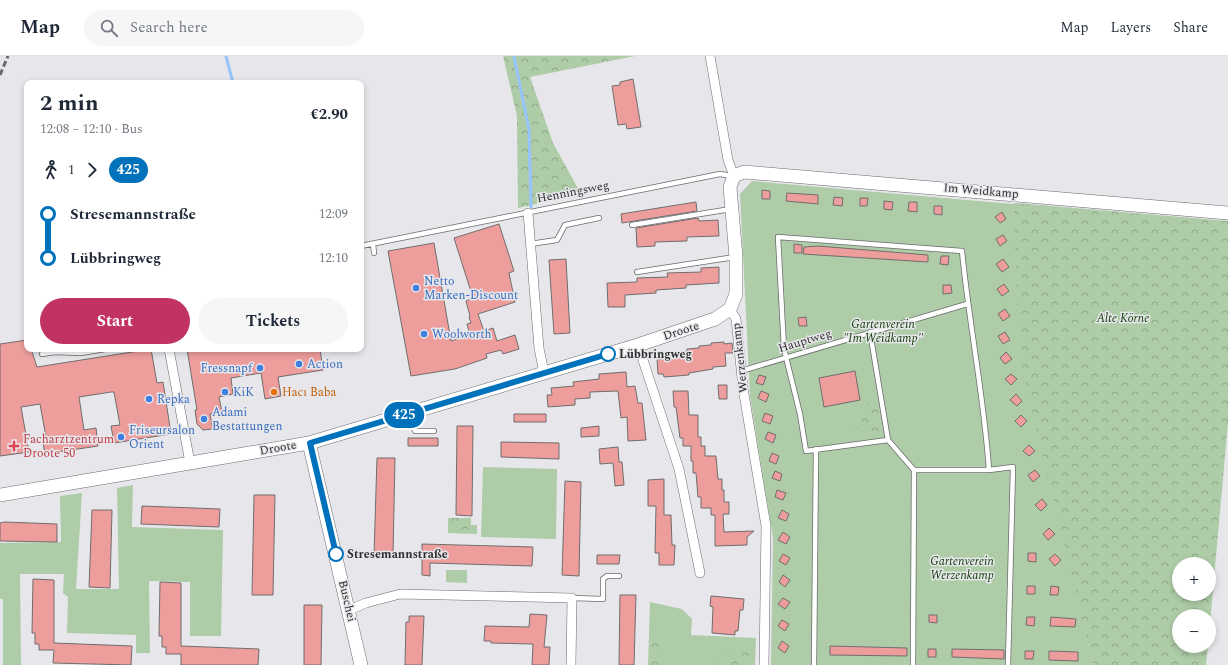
<!DOCTYPE html>
<meta charset="utf-8">
<style>
:root{--surface:#fff;--page:#f6f6f7;--text:#1f2937;--muted:#747a83;--line:#e0e1e3;--accent:#c13361}
body{margin:0;font-family:Spectral,serif;background:var(--page);color:var(--text);height:100vh;display:flex;flex-direction:column;font-size:15px;white-space:nowrap}
*{box-sizing:border-box;margin:0}
p{font-size:13px;color:var(--muted)}
.icon{flex:none;width:22px;height:22px;fill:none;stroke:currentColor;stroke-width:2;stroke-linecap:round;stroke-linejoin:round}
.map{position:relative;flex:1;overflow:hidden}
.drawer{position:absolute;left:24px;top:24px;width:340px;height:272px;display:flex;flex-direction:column;background:var(--surface);border-radius:8px;box-shadow:0 2px 6px #0003}
.drawer>*{flex:none}
.badge{padding:0 8px;border-radius:13px;font-size:14px;line-height:26px}
.tools{position:absolute;left:1172px;top:501px;display:grid;gap:8px}
.tools a{display:grid;place-items:center;width:44px;height:44px;border-radius:50%;background:var(--surface);box-shadow:0 2px 6px #0003;font-size:20px}
.map>.badge{position:absolute;translate:-50% -50%;box-shadow:0 0 0 2px #fff}
.legs{display:flex;align-items:center;gap:6px;height:44px;padding:0 16px;font-size:13px}
.legs p{margin-inline-start:auto}
.overview{display:flex;align-items:center;justify-content:space-between;height:68px;padding:0 16px}
h1{font-size:22px;font-weight:700;line-height:30px}
.primary-button{display:flex;gap:8px;margin-top:auto;padding:8px 16px}
.primary-button a{flex:1;height:46px;border-radius:24px;background:var(--accent);color:#fff;font-size:16px;font-weight:700;line-height:46px;text-align:center}
.primary-button a+a{background:var(--page);color:var(--text)}
ul{padding:0 16px;list-style:none}
li{display:flex;align-items:center;gap:14px;height:44px;font-size:15px}
li i{display:grid;place-items:center;width:6px;height:100%;margin:0 5px;background:currentColor}
li i::after{content:'';width:10px;height:10px;margin:-5px;border:3px solid;border-radius:50%;background:var(--surface)}
li p{margin-inline-start:auto}
li:first-child i{background:linear-gradient(#0000 50%,currentColor 0)}
li:last-child i{background:linear-gradient(currentColor 50%,#0000 0)}
header{display:flex;align-items:center;gap:24px;box-sizing:border-box;height:56px;padding:0 20px;background:var(--surface);border-bottom:1px solid var(--line)}
header strong{font-size:19px}
nav{display:flex;gap:22px;margin-inline-start:auto;font-size:14px}
.search{width:280px;height:36px;background:var(--page);display:flex;align-items:center;gap:10px;box-sizing:border-box;padding:0 14px;border-radius:22px;color:var(--muted);font-size:15px}
.map>svg:first-child{display:block}
</style>
<header>
<strong>Map</strong>
<div class="search"><svg class="icon" aria-label="search" viewBox="0 0 24 24"><circle cx="10" cy="10" r="6"/><path d="M15 15l6 6"/></svg>Search here</div>
<nav><a>Map</a><a>Layers</a><a>Share</a></nav>
</header>
<div class="map">
<svg width="1228" height="609" viewBox="0 0 1228 609">
<defs>
<pattern id="forest-crowns" width="20" height="18" patternUnits="userSpaceOnUse"><rect width="20" height="18" fill="#aecca7"/><path d="M2 6a3 3 0 1 1 6 0M12 15a3 3 0 1 1 6 0" fill="none" stroke="#8ea688"/></pattern>
</defs>
<rect width="100%" height="100%" fill="#e7e7eb"/>
<path fill="#aecca7" d="M752,125L1013,148L1021,297L1093,609H771L773,482L750,340L740,138Z
M483,411L557,413L556,483L481,481Z
M133,429L132,471L223,474L221,580H190V526L149,525L150,597H136V579L67,577L68,541L63,537L64,518H20L21,609H3V543H0V487L61,486L60,440L82,437L76,533H119L117,432Z
M446,514H467V527L446,526Z
M650,546L682,553L692,563L691,579L756,582L755,609H648Z"/>
<path fill="url(#forest-crowns)" fill-rule="evenodd" d="M503,0H635L530,21L553,87L581,138L518,152L517,60Z
M1015,147L1228,165V367L1209,578V560H1179V590H1208L1206,609H1093L1020,304L1013,148ZM1179,508H1209V538H1179Z
M879,345L883,379L881,382L855,372L865,347Z
M448,462H471V469H477V478L448,477Z
M650,587H658L664,609H651Z
M749,594L753,604L743,609H719L717,605L735,595L738,600Z"/>
<g fill="none" stroke-linecap="round" stroke-linejoin="round">
<path stroke="#96c4fd" stroke-width="3" d="M226,0L233,27
M514,1L529,73L531,151"/>
</g>
<path fill="#ed9e9c" stroke="#716d6d" d="M633,23L641,71L627,73L626,68L618,69L612,30L620,29V26Z
M762,134L770,135V143H762Z
M787,137L818,139V148L786,145Z
M834,141L843,142L842,150L833,149Z
M860,142H868L867,150H860Z
M884,145L893,146L892,154L884,153Z
M696,146L697,155L622,167L621,158Z
M909,146H917V156L908,155Z
M934,150H942V159L934,158Z
M1002,156L1006,163L1000,167L995,161Z
M698,162L699,165L718,164L719,180L687,181V185L655,186V190L637,191L636,172Z
M499,168L514,215L509,217L515,246L478,258L484,275L493,272L497,285L515,279L519,293L503,298L501,294L486,298L487,302L455,313L411,320L388,195L434,187L451,285L470,279L467,268L471,267L469,261L470,260L466,245L473,242L454,182Z
M1003,179L1007,185L1000,190L996,183Z
M794,188L802,189V197H794Z
M818,190L928,199V206L803,198L804,191Z
M941,200H949L948,209L940,208Z
M566,203L570,277L554,278L549,204Z
M1003,203L1009,211L1002,216L996,208Z
M719,211V227L686,229V232L656,234V237L625,239V251H608L607,227L637,226V222L668,221L667,217L701,216V212Z
M1004,228L1009,235L1002,240L997,233Z
M943,229H951L952,237L943,238Z
M1005,253L1010,260L1003,265L998,258Z
M806,261L807,270H799L798,262Z
M1005,276L1010,284L1003,288L998,280Z
M27,284V293H31L37,311L151,293L157,327L163,326L171,378L114,387L111,370L120,369L114,336H111L79,341L84,374L96,372L98,390L45,398L42,381H46L40,348L21,351L29,396L0,400V288Z
M724,286V288L732,287L733,297H725L726,310L713,311V313L689,317V319L664,321L663,318H658L657,303H662V300L675,299V296H687V293L699,292V290L711,289V287Z
M187,293H320L323,314L278,321L281,340L265,343L261,317L231,322L233,338L219,341L222,356L210,358L213,373L203,374L197,368L195,354H197Z
M1006,296L1012,303L1005,308L1000,302Z
M855,315L860,344L824,351L819,322Z
M626,316L627,331L635,330L638,347H642L646,384L628,385L627,361L621,362L618,335L590,336V342L575,343V349L548,351L547,339H552L551,332L574,330L573,326L599,323V318Z
M1011,318L1017,323L1011,329L1005,323Z
M759,319L766,321L763,329L756,327Z
M718,329H727V343H719Z
M673,335H688L689,359H698V381H701V390H705V400H716L718,423H722V434H724V446H729V458H723L724,476L754,475L747,481V489L715,490V459H711V452H701V441H698L696,417H693V405H691V390H683V382H680L676,351H674Z
M761,335L769,338L766,346L758,342Z
M1016,338L1022,345L1017,350L1010,344Z
M765,357L773,360L770,368L762,365Z
M514,358H546V366H514Z
M1021,359L1027,365L1021,371L1015,365Z
M457,370H473L472,460L456,459Z
M599,370V380L581,381V372Z
M768,376L776,379L773,387L765,383Z
M408,382H438V390H408Z
M501,386L559,387V403L501,401Z
M1029,389L1035,395L1029,400L1023,395Z
M618,391L619,406H622L624,429L615,430L613,407L600,408L599,393Z
M772,397L779,400L776,408L769,405Z
M377,402H395L393,499H374Z
M1035,414L1040,420L1033,426L1028,419Z
M775,415L782,418L780,425L772,422Z
M664,423V459H671L672,489H675L674,509H659V497H655L656,450H648V424Z
M565,425L581,426L579,520L562,519Z
M777,434L786,437L783,444L775,441Z
M254,439H275L273,539H252Z
M1042,443L1047,449L1041,455L1035,449Z
M142,450L220,453L219,471L141,468Z
M92,454H112L110,532L89,531Z
M782,454L789,458L786,465L778,462Z
M5,466L57,468V486L0,485V467Z
M1049,472L1055,478L1048,484L1043,478Z
M783,476L790,481L786,488L778,484Z
M422,488L533,491L532,510L430,507V520L422,519Z
M1028,497H1036V506L1028,505Z
M783,498L790,502L786,509L779,505Z
M1055,498L1061,504L1055,510L1049,503Z
M597,499H620L619,508H597Z
M783,519L790,524L785,531L779,526Z
M33,523L54,524V587L132,590L131,609L53,607L54,594H39V588H35V577H32Z
M160,526L181,527V590L259,593L258,609H181V598H166V591H162V580H159Z
M1027,530H1035V538H1027Z
M1051,530L1059,531L1058,539H1050Z
M620,539H636L634,609H619Z
M711,540L744,543L743,554H740L738,575H735V579L712,577L713,551L710,550Z
M783,542L790,546L785,553L778,548Z
M304,549H322L321,609H304Z
M530,558L547,559L544,591H550L549,609H532L533,588L491,587V585H484L485,570L529,571Z
M929,559H937V567L929,566Z
M409,560H424L422,609H405L406,566H409Z
M1027,561H1035L1034,570L1026,569Z
M1051,561L1076,563L1075,571L1050,570Z
M782,564L789,568L785,575L778,570Z
M782,585L789,590L785,597L778,592Z
M830,590L907,592V600L830,599Z
M928,593H936V601H928Z
M952,593L1004,594V603L952,601Z
M1025,595H1034L1033,603H1025Z
M1049,595L1078,596V605L1049,604Z"/>
<g fill="none" stroke-linecap="round" stroke-linejoin="round">
<defs>
<path id="lane" d="M632,169L731,153
M373,188L374,197
M530,188L557,184L565,169L599,162
M361,190L720,118L733,120
M637,216L735,201
M870,276L888,384L914,414H989L1013,411L1008,609
M42,298L55,296L81,297L105,293
M741,315L967,248
M409,359L415,375H434
M888,384L806,395L800,358L784,293L778,181L962,195C969,268 984,340 989,414
M572,542L603,543V523L607,520H619
M814,609L816,393
M913,609L914,414"/>
<path id="street" d="M710,0L728,104L734,120
M528,157L539,292L544,317
M730,253L736,263L743,332L766,470L764,609
M638,289L679,413L700,517
M169,293L190,407
M349,554L366,547L400,538L572,542L571,609"/>
<path id="secondary" d="M309,387L361,609
M0,439L309,387L638,289L715,263L730,253L736,238V201L730,131L734,120L744,116L1228,157"/>
</defs>
<use href="#lane" stroke="#6b6b6e" stroke-width="6"/>
<use href="#street" stroke="#6b6b6e" stroke-width="10"/>
<use href="#secondary" stroke="#6b6b6e" stroke-width="14"/>
<use href="#lane" stroke="#fff" stroke-width="4.5"/>
<use href="#street" stroke="#fff" stroke-width="9"/>
<use href="#secondary" stroke="#fff" stroke-width="13"/>
<path stroke="#68686a" stroke-width="3" stroke-dasharray="6 3" stroke-linecap="butt" d="M0,19L8,0"/>
</g>
<g fill="none" stroke-linecap="round" stroke-linejoin="round">
<defs>
<path id="line-1" d="M336,498L310,387L608,298"/>
</defs>
<use href="#line-1" stroke="#fff" stroke-width="9"/>
<use href="#line-1" stroke="#0072bc" stroke-width="6"/>
</g>
<g fill="#3f7fe0" stroke="#e7e7eb" stroke-width="1.5">
<circle cx="416" cy="232" r="4"/>
<circle cx="424" cy="278" r="4"/>
<circle cx="299" cy="308" r="4"/>
<circle cx="260" cy="312" r="4"/>
<circle cx="225" cy="336" r="4"/>
<circle cx="149" cy="343" r="4"/>
<circle cx="204" cy="363" r="4"/>
<circle cx="121" cy="381" r="4"/>
</g>
<g fill="#fff" stroke="#0072bc" stroke-width="2">
<circle cx="608" cy="298" r="7"/>
<circle cx="336" cy="498" r="7"/>
</g>
<circle fill="#e8710a" stroke="#e7e7eb" stroke-width="1.5" cx="274" cy="336" r="4"/>
<path fill="#e0444e" stroke="#e7e7eb" stroke-width="1.5" d="M12 384h4v4h4v4h-4v4h-4v-4h-4v-4h4z"/>
<g text-anchor="middle" dominant-baseline="central" stroke-width="3" stroke-linejoin="round" paint-order="stroke">
<g font-size="12" fill="#2e2e2f" stroke="#e7e7eb">
<text transform="translate(981 135) rotate(5)">Im Weidkamp</text>
<text transform="translate(573 136) rotate(-11)">Henningsweg</text>
<text transform="translate(681 275) rotate(-18)">Droote</text>
<text transform="translate(805 285) rotate(-17)">Hauptweg</text>
<text transform="translate(740 302) rotate(-96)">Werzenkamp</text>
<text transform="translate(278 392) rotate(-10)">Droote</text>
<text transform="translate(347 545) rotate(77)">Buschei</text>
</g>
<g font-size="12" fill="#366cbe" stroke="#e7e7eb" text-anchor="start">
<text x="424" y="225">Netto<tspan x="424" dy="14">Marken-Discount</tspan></text>
<text x="432" y="278">Woolworth</text>
<text x="307" y="308">Action</text>
<text x="252" y="312" text-anchor="end">Fressnapf</text>
<text x="233" y="336">KiK</text>
<text x="157" y="343">Repka</text>
<text x="212" y="356">Adami<tspan x="212" dy="14">Bestattungen</tspan></text>
<text x="129" y="374">Friseursalon<tspan x="129" dy="14">Orient</tspan></text>
</g>
<g font-size="12" font-style="italic" fill="#0c3b00" stroke="#e7e7eb">
<text x="1123" y="262">Alte Körne</text>
<text x="883" y="268">Gartenverein<tspan x="883" dy="14">"Im Weidkamp"</tspan></text>
<text x="962" y="505">Gartenverein<tspan x="962" dy="14">Werzenkamp</tspan></text>
</g>
<g font-size="12" font-weight="bold" fill="#2e2e2f" stroke="#e7e7eb" text-anchor="start">
<text x="619" y="298">Lübbringweg</text>
<text x="347" y="498">Stresemannstraße</text>
</g>
<g font-size="12" fill="#c56008" stroke="#e7e7eb" text-anchor="start">
<text x="282" y="336">Hacı Baba</text>
</g>
<g font-size="12" fill="#be3a42" stroke="#e7e7eb" text-anchor="start">
<text x="23" y="383">Facharztzentrum<tspan x="23" dy="14">Droote 50</tspan></text>
</g>
</g>
</svg>
<div class="tools">
<a>+</a>
<a>−</a>
</div>
<b class="badge" style="left:404px;top:359px;background:#0072bc;color:#fff">425</b>
<section class="drawer">
<div class="overview"><div><h1>2 min</h1><p>12:08 – 12:10 · Bus</p></div><b>€2.90</b></div>
<div class="legs"><svg class="icon" aria-label="walk" viewBox="0 0 24 24"><circle cx="13" cy="4" r="2"/><path d="M13 8l-2 6 4 7M11 14l-3 7M7 12l3-4h3l4 4"/></svg>1<svg class="icon" aria-label="forward" viewBox="0 0 24 24"><path d="M9 5l7 7-7 7"/></svg><b class="badge" style="background:#0072bc;color:#fff">425</b></div>
<ul>
<li><i style="color:#0072bc"></i><b>Stresemannstraße</b><p>12:09</p></li>
<li><i style="color:#0072bc"></i><b>Lübbringweg</b><p>12:10</p></li>
</ul>
<div class="primary-button"><a>Start</a><a>Tickets</a></div>
</section>
</div>
